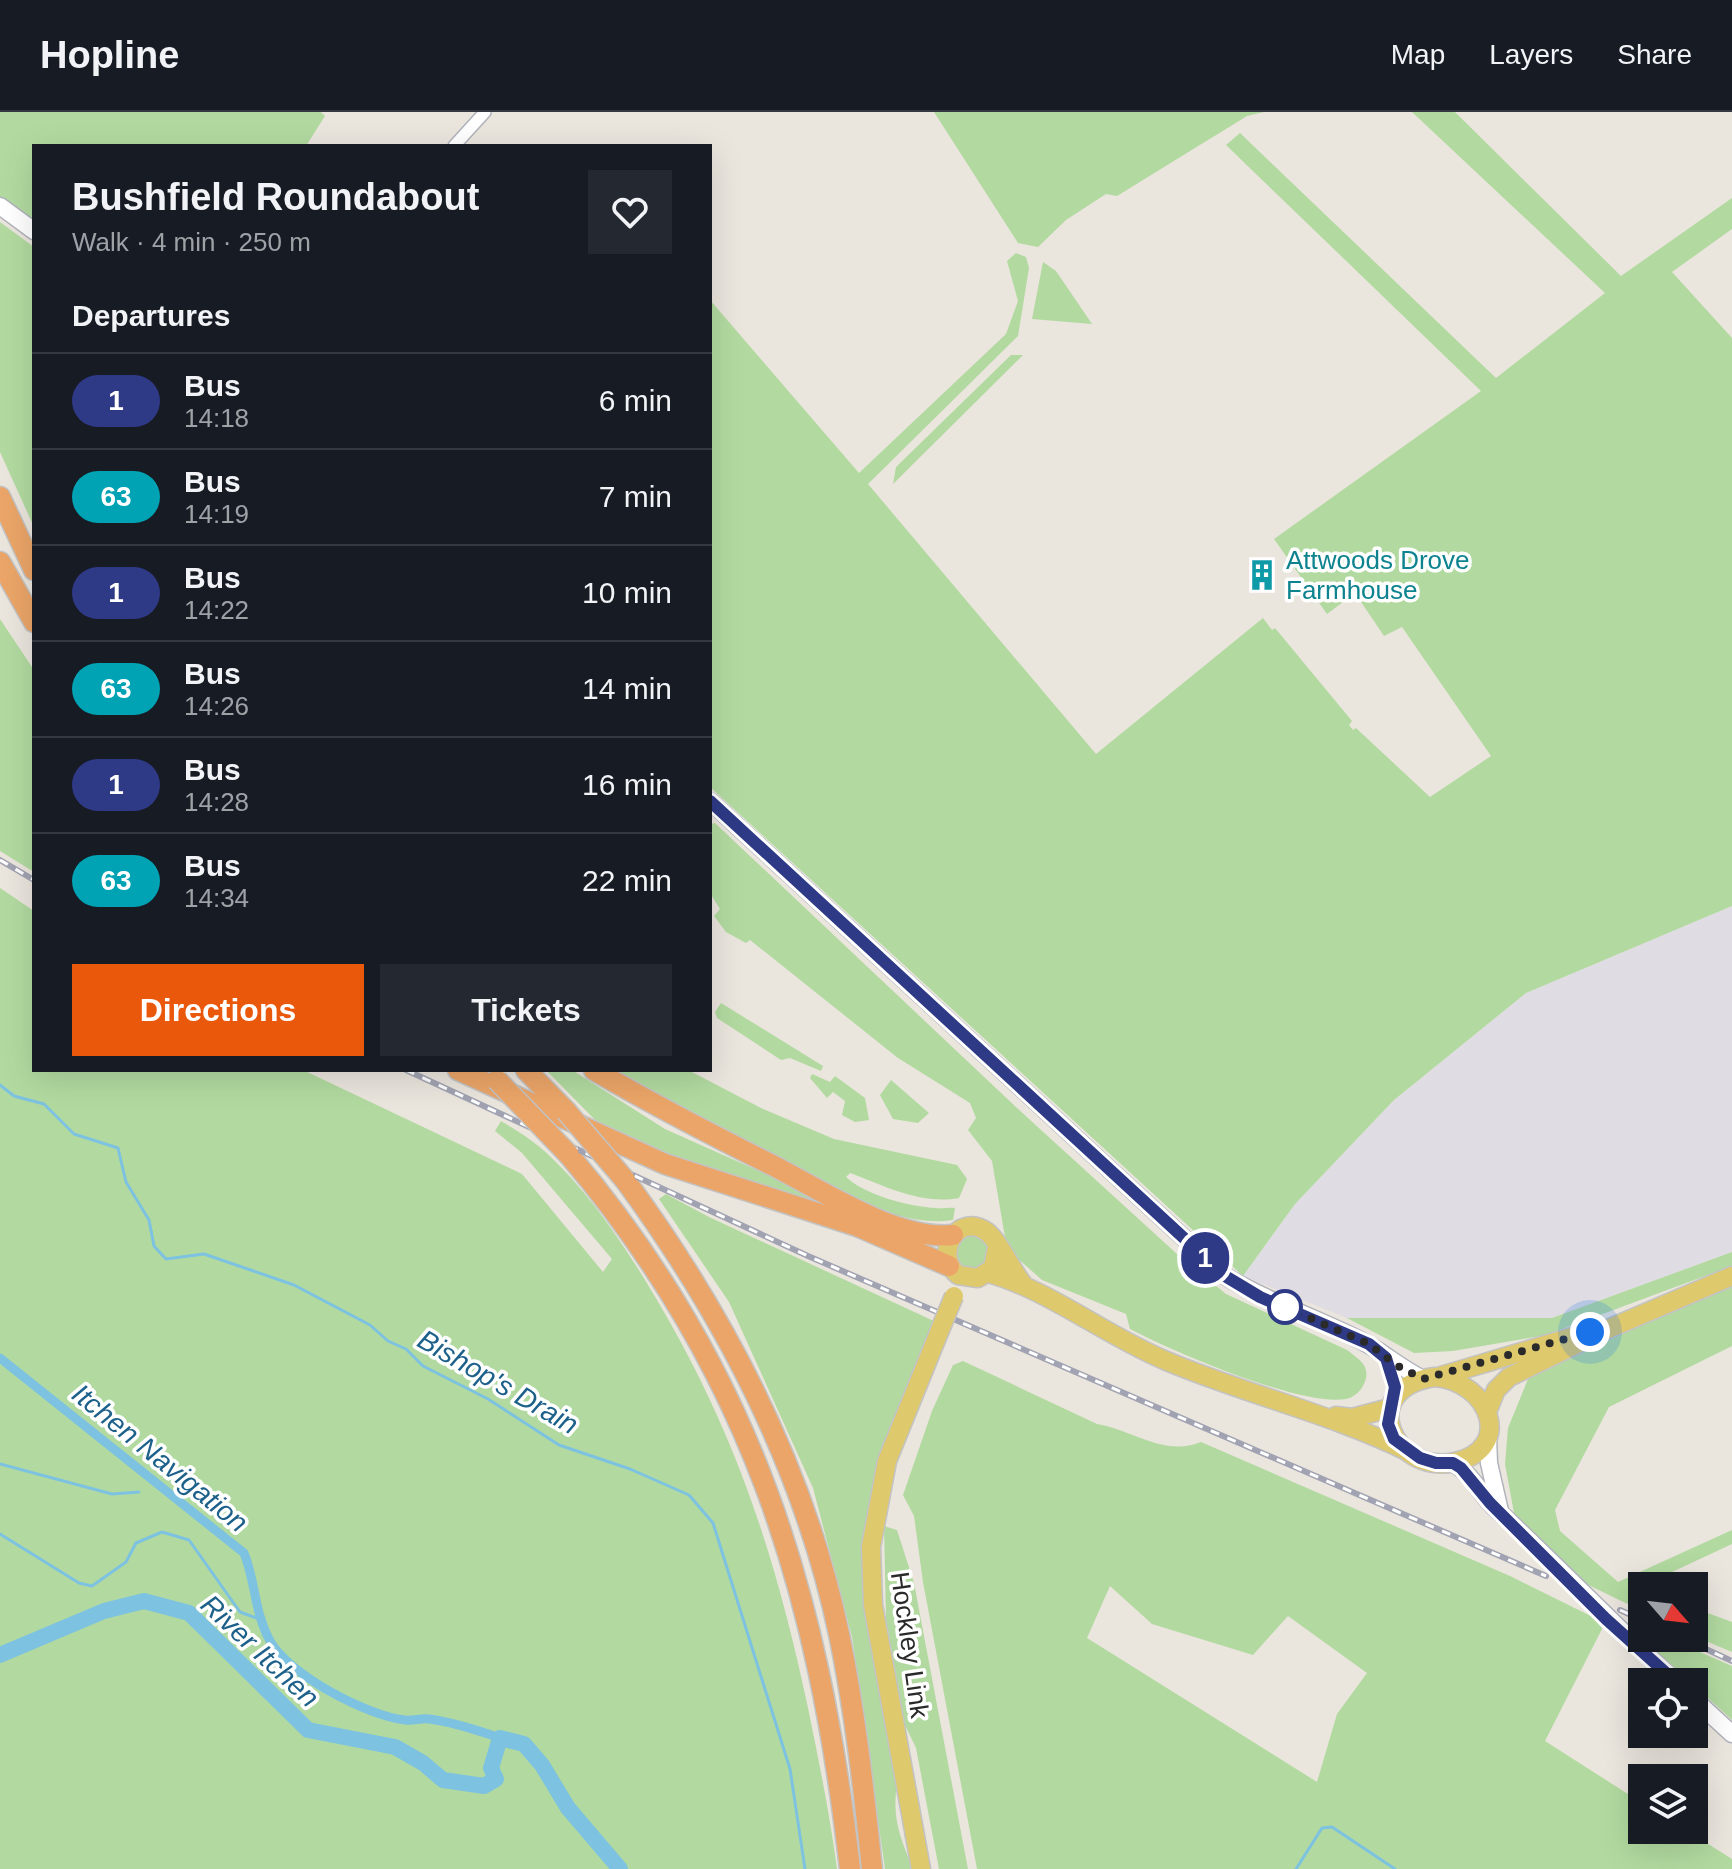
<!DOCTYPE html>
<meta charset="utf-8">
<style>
:root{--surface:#171b24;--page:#242831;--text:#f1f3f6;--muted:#9ea1a6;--line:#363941;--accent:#ea580c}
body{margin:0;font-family:Arial,sans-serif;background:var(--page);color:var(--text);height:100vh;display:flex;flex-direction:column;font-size:30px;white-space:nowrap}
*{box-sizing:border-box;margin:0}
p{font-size:26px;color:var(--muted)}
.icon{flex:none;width:44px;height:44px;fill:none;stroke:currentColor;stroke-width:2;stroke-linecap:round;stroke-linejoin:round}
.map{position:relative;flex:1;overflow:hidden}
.drawer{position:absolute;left:32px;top:32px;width:680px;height:928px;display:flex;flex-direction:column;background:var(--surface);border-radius:0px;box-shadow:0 8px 32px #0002}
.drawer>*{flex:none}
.badge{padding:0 16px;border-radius:26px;font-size:28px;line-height:52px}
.needle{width:52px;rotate:118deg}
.fabs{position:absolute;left:1628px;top:1460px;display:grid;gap:16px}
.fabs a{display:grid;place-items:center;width:80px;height:80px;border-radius:0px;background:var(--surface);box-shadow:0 8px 32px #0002;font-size:40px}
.you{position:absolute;width:40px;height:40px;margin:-20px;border:6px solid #fff;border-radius:50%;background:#1a73e8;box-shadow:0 0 0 12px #1a73e833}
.map>.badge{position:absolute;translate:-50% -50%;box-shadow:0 0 0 4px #fff}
h2{padding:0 40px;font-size:30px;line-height:72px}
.round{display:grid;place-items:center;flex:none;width:84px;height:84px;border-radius:0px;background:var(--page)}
.summary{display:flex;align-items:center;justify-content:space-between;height:136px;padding:0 40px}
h1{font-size:38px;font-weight:800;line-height:60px}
.primary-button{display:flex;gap:16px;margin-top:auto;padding:16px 40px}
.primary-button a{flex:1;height:92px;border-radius:0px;background:var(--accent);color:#fff;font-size:32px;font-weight:800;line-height:92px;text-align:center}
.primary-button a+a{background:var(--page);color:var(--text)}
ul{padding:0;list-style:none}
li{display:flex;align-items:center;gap:24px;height:96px;padding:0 40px;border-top:2px solid var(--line)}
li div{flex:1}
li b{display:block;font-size:30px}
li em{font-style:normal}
li .badge{min-width:88px;font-weight:700;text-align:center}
header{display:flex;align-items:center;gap:48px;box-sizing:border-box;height:112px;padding:0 40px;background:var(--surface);border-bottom:2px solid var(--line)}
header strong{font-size:38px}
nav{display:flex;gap:44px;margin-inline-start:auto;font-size:28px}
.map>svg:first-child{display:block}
</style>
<header>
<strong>Hopline</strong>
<nav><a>Map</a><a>Layers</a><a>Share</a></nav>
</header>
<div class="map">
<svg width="1732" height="1757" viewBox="0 0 1732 1757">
<rect width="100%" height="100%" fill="#eae5dd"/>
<path fill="#dfdde3" d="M1732,794V1140L1552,1206H1347L1243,1164L1295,1092L1394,988L1526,881Z"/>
<path fill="#b2daa0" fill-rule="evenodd" d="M0,0H321L325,4L306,34H34V112L0,88Z
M934,0H1264L1247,4L1117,84L1106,82L1066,108L1038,135L1018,131Z
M1412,0H1455L1621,164L1732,86V117L1672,160L1732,226V794L1526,881L1394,988L1295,1092L1243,1164L710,675V188L859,361L1006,222L1018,189L1007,149L1016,141L1026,145L1029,156L1018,224L868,372L1096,642L1263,506L1272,518L1275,516L1352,609L1349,613L1353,618L1356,616L1430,685L1491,644L1402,515L1384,524L1355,481L1327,502L1274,427L1481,279L1226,33L1240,21L1496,266L1605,181Z
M0,110L34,135V415L0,340Z
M1043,150L1056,159L1092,212L1032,207Z
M1011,243H1023L893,372L896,355Z
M0,507L34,558V760L0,739Z
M715,711L1017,996L1177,1142L1226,1182L1347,1238C1357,1246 1369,1252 1366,1266C1364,1276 1356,1285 1346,1287C1301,1295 1172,1239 1130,1217L1126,1202L1042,1168L1007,1137L992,1049L968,1018L976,1006L970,991L898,946L750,828L746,831L726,820L714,804L720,797L710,781V712Z
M0,776L34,799V958H303L522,1062L603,1160L612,1147L522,1041L495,1019L501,1009C514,1017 529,1026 541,1036C591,1080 631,1143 664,1200C739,1330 777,1450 808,1596C819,1650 830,1703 837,1757H0Z
M721,891L823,954L821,959L790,946L781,948L717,906L715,900Z
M546,958H572L665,1017L837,1094L836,1102L705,1057L601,1014Z
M605,958H688L761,996L834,1027L957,1053L967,1067L959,1086C921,1093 885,1074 850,1061L846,1065C865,1083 910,1095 936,1096C943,1097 948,1095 955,1096L953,1108C889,1118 809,1064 753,1035C704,1009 655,984 605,958Z
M812,962L830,970L835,964L865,986L869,1008L855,1010L842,1003L845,989L833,980L827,986L810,966Z
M891,968L929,1001L918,1011L893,1007L880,983Z
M666,1082L709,1105L936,1210L867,1419L898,1666C891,1705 899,1722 913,1757H885L852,1525L813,1376L729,1190L659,1087Z
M955 1140a17 17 0 1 1 34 0a17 17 0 1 1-34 0Z
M1732,1140V1154L1546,1223L1453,1239L1414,1241L1347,1206H1552Z
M1732,1174V1234L1609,1295L1555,1398L1560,1419L1618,1470L1732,1418V1432L1642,1474V1499L1576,1467L1514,1401L1505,1352L1508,1316L1528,1267L1627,1214Z
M963,1249L1097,1312C1133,1318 1164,1345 1201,1330L1510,1464L1605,1511L1545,1629L1642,1691V1718H1686L1732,1747V1757H977L923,1470L914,1404L903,1383L932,1299L953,1253ZM1110,1474L1152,1512L1253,1543L1288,1504L1367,1561L1337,1602L1317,1670L1087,1526Z
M884,1414L897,1418L914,1471L968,1757H939L916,1636L905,1613L886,1507Z
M1694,1496L1732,1510V1540L1694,1524Z
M1642,1526H1668L1732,1554V1608Z"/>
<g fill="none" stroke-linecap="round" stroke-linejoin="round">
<path stroke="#7dc2e0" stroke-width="3" d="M0,973L14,984L44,992L74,1022L118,1036L126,1070L149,1108L154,1134L166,1147L204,1142L294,1173L370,1213L388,1229L406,1237L423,1254L488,1287L559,1333L630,1357L689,1383L713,1411L790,1657L805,1757
M0,1352L112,1382L139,1380
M0,1422L79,1471L92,1474L126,1450L136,1431L162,1420L189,1428L240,1500L259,1507
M1296,1757L1322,1716L1332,1715L1395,1757"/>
<path stroke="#7dc2e0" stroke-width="9" d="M0,1246L244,1441C256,1471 254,1500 270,1529C288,1562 367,1604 405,1608C413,1609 421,1606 429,1607C453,1610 477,1618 500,1626"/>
<path stroke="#7dc2e0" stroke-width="16" d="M0,1543L104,1499L144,1489L189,1501L308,1618L395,1635L423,1651L443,1668L484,1674L496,1667L491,1656L500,1626L524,1632L542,1653L568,1696L620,1757"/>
<defs>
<path id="street" d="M454,34L485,0"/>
<path id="secondary" d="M0,94L34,119
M710,689L1225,1164C1268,1190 1315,1205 1360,1228C1382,1239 1400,1256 1423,1267
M1488,1325L1489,1351L1500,1399
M1453,1351C1472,1362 1479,1381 1494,1395C1556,1452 1614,1513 1676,1570
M1694,1587L1732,1622"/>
<path id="primary" d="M997,1135L993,1156L978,1166L958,1163C932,1141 959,1099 987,1120C999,1129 1012,1159 1023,1172
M988,1161C1052,1179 1107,1225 1169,1250C1248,1283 1332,1302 1409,1340
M1441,1264L1582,1222
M1435,1265C1491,1270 1514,1337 1455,1350C1392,1364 1355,1276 1435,1265Z
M1487,1300L1496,1278L1509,1265L1608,1217L1732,1164
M1336,1304L1352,1306L1390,1296
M921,1757L873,1493L871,1435L887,1349L942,1213"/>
<path id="highway" d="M0,385L34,458
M0,450L34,510
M458,958L665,1052L857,1114L949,1154
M526,958L566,999
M594,958C652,992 712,1023 772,1053C821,1078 897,1129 953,1123
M569,1043C752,1259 818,1479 850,1757
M625,1068C725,1204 804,1356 839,1522C855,1599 864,1679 872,1757"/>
</defs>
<use href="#street" stroke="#b1b3bc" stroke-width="14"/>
<use href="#secondary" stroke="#b1b3bc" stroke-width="19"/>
<use href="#primary" stroke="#c3c3c3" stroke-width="21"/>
<use href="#highway" stroke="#c3c3c3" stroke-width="23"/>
<use href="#street" stroke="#fff" stroke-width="11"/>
<use href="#secondary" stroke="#fff" stroke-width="16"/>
<use href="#primary" stroke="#dfc96d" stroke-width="18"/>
<use href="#highway" stroke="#eba568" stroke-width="20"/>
<defs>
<path id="rail" d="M0,748L34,768
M406,958L808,1144L1546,1464
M1620,1498L1642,1508
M1682,1526L1732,1549"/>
</defs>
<use href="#rail" stroke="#a1a3b2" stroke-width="6"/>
<use href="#rail" stroke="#fff" stroke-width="3" stroke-dasharray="9" stroke-linecap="butt"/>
<defs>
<path id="primary-bridge" d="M942,1213L954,1184"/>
<path id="highway-bridge" d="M497,968L569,1043
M566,999L625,1068"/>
</defs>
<use href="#primary-bridge" stroke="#c3c3c3" stroke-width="21" stroke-linecap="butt"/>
<use href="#highway-bridge" stroke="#c3c3c3" stroke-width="23" stroke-linecap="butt"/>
<use href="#primary-bridge" stroke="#dfc96d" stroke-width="18"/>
<use href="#highway-bridge" stroke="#eba568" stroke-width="20"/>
</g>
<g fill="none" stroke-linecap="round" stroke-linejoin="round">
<defs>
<path id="line" d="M710,689L1225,1164L1260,1185L1369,1232L1386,1246L1395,1275L1388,1312L1394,1327L1420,1346L1436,1351H1453L1461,1356L1490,1391L1606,1507L1676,1570"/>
</defs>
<use href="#line" stroke="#fff" stroke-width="18"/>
<use href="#line" stroke="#2e3a86" stroke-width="12"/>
<path stroke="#2a2a2a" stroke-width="8" stroke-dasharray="0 14.4" d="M1285,1195L1369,1232L1396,1253L1423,1267L1590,1220"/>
</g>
<defs>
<symbol id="building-bare" viewBox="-9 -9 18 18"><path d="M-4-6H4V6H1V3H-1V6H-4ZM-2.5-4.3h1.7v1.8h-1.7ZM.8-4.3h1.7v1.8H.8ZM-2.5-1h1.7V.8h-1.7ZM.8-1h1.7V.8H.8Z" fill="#0f9aa8" stroke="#fff" stroke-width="2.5" paint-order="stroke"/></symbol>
</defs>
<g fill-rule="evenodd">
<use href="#building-bare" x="1240" y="441" width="44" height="44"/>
</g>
<circle fill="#fff" stroke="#2e3a86" stroke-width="4" cx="1285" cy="1195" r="16"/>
<g text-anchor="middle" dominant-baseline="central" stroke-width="7" stroke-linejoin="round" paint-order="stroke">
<g font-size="26" fill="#0d838f" stroke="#fff" text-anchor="start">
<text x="1286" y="448">Attwoods Drove<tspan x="1286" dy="30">Farmhouse</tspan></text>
</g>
<g font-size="26" fill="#2a2a2a" stroke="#fff">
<text transform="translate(910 1533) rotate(82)">Hockley Link</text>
</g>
<g font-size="28" font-style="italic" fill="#1d618a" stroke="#fff">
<text transform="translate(498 1270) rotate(30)">Bishop's Drain</text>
<text transform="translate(160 1346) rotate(39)">Itchen Navigation</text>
<text transform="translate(260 1539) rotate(43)">River Itchen</text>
</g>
</g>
</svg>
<div class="fabs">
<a><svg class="needle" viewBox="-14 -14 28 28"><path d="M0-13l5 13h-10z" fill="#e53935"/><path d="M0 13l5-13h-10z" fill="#9ea1a6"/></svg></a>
<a><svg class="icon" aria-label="locate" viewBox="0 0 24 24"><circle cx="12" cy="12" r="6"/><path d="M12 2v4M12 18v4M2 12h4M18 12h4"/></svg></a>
<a><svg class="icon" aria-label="layers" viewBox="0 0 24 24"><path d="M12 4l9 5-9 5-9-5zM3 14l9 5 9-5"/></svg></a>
</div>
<div class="you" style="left:1590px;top:1220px"></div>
<b class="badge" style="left:1205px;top:1146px;background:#2e3a86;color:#fff">1</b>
<section class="drawer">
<div class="summary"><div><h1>Bushfield Roundabout</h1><p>Walk · 4 min · 250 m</p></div><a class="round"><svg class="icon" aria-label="heart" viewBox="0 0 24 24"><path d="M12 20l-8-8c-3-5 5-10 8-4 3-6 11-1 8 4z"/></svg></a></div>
<h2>Departures</h2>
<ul>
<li><span class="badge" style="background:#2e3a86;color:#fff">1</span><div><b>Bus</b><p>14:18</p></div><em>6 min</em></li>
<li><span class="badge" style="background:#00a3b4;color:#fff">63</span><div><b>Bus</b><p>14:19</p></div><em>7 min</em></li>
<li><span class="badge" style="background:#2e3a86;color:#fff">1</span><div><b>Bus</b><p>14:22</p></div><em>10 min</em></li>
<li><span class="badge" style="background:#00a3b4;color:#fff">63</span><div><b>Bus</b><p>14:26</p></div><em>14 min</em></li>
<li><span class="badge" style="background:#2e3a86;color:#fff">1</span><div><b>Bus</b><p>14:28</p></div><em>16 min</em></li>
<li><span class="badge" style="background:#00a3b4;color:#fff">63</span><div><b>Bus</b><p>14:34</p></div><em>22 min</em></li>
</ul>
<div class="primary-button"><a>Directions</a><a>Tickets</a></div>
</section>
</div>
